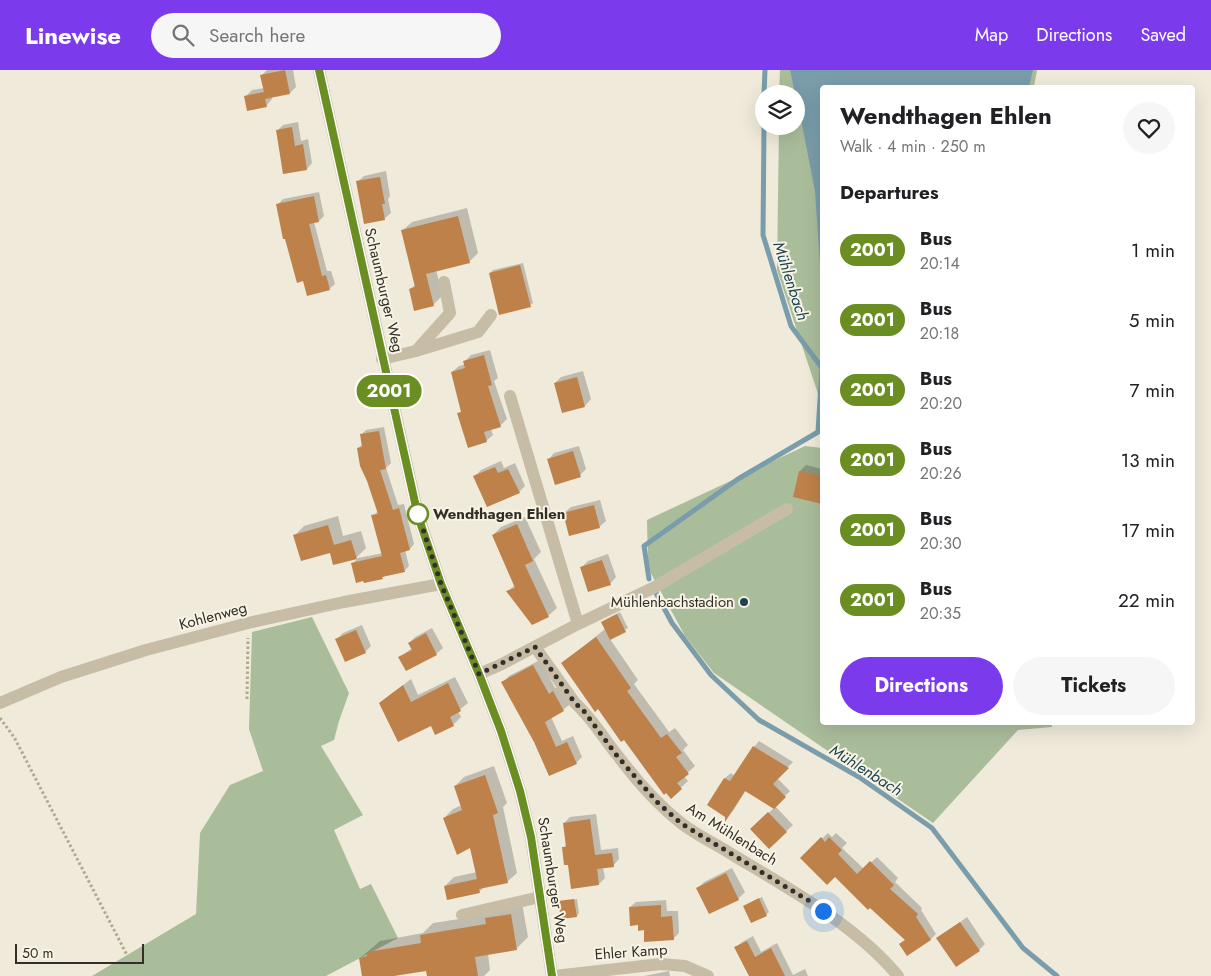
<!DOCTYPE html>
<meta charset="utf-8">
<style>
:root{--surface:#fff;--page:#f6f6f6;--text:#202124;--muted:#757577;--accent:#7c3aed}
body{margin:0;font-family:Jost,sans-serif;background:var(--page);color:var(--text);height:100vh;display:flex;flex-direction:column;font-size:19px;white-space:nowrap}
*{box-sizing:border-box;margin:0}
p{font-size:16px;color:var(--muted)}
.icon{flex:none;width:28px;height:28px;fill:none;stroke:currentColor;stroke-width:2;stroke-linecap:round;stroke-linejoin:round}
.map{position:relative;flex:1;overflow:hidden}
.drawer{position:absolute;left:820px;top:15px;width:375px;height:640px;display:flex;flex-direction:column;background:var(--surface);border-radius:5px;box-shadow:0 5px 20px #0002}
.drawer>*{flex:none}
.badge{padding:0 10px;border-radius:16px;font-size:18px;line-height:32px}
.buttons{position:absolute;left:755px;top:15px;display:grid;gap:10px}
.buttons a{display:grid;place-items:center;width:50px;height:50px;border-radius:50%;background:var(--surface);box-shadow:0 5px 20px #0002;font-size:25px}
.scale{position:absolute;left:15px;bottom:12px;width:129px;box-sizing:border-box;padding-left:5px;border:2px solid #332e27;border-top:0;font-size:14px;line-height:18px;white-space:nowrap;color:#332e27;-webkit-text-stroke:4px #f8f4e5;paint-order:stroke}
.you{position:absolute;width:25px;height:25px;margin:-12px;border:4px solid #fff;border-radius:50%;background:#1a73e8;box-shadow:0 0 0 8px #1a73e833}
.map>.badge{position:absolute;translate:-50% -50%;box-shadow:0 0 0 2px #fff}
h2{padding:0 20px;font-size:19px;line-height:45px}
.round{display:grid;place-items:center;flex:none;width:52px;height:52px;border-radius:26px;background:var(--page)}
.head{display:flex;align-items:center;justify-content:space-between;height:85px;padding:0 20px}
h1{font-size:24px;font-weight:700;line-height:38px}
.cta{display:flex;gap:10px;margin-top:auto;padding:10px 20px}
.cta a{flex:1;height:58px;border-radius:30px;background:var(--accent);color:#fff;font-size:20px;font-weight:700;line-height:58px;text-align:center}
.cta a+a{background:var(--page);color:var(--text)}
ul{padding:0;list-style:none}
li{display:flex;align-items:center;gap:15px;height:70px;padding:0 20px}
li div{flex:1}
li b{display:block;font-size:19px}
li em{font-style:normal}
li .badge{min-width:55px;font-weight:700;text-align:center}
header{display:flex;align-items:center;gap:30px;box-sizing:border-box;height:70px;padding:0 25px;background:var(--accent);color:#fff}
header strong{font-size:24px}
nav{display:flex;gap:28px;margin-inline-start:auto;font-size:18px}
.search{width:350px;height:45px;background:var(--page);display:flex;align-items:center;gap:12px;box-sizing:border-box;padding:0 18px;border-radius:28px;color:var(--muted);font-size:19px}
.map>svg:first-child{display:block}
</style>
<header>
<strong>Linewise</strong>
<div class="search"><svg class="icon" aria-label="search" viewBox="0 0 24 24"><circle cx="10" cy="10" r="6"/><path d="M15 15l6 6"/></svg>Search here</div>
<nav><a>Map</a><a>Directions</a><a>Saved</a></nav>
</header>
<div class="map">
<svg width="1211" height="906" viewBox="0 0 1211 906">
<rect width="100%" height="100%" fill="#efeada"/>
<path fill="#aabd9b" d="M780,0H1037L1034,17L822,18V336L777,200L779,56H796V24H779Z
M805,376L822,378V652H1052V657L1018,660L933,753L714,603L685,566L648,498L647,450Z
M312,547L349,623L339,651L334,670L321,676L363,745L334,760L360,819L371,814L398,868L326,906H92L196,844L200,763L230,715L263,701L249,659L252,562Z"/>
<path fill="#7a9dab" d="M790,0H1033L1029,17L822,18V225L815,121L796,24H795Z"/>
<path fill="#0003" d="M267,0H293L296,17L290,23L272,27V29L266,36L246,26L252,20L264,18L262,5Z
M298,52L301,71L308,69L312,93L307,99L277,61L283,55Z
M386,101L390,126L388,129L391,143L384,149L357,112L364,106Z
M319,122L324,146L319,151L314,152L327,201H331L335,214L329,219L278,134L283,129Z
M467,138L478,183L469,192L436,200L443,225L433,235L410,219L416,214L402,161L412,152Z
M523,193L533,233L530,235L490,203L493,200Z
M490,280L498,308L494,311L507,349L500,356L491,359L493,365L486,371L459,344L462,340L452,302L459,296L466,294L465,291L471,285Z
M583,301L591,329L585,336L563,341L555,313L561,307Z
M384,357L391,393L386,398L398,435L404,434L414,474L410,479L405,480L409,496L404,501L385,505L382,508L353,493L358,488L383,483L373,446L378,441L358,378L363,374L361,365L366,360Z
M579,376L586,399L580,405L548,390L554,383Z
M501,391L504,398L515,393L525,416L519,422L475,406L481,400Z
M806,395L822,399V433L794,426L800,401Z
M600,430L606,451L599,457L564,443L571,437Z
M338,446L343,466L361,461L366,478L356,488L331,481L295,465L304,456Z
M525,447L541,482L534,489L557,538L548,546L533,553L508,521L515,515L493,465L501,457Z
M608,484L616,507L610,514L582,497L588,491Z
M620,542L628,558L610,569L638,610L634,614L669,662L675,658L688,675L683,680L695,696L684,706L688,711L671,727L563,593L605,559L602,553L605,550Z
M362,555L371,576L365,582L337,569L343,563Z
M432,558L443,578L436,584L400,587L412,578L409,573L415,567Z
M540,590L555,618L560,616L570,634L563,640L551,647L562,671L573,666L582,687L576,693L535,672L503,612L509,606Z
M455,607L468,633L458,641L461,647L453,655L432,654L380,633L411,609L418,625Z
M759,671L793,692L777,708L790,721L775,736L793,755L769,777L752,759L774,738L746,720L733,741L727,747L708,735L725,708L731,703L735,706L754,677Z
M494,696L507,733L503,737L517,803L507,812L484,817L479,822L445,816L454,807L477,802L471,776L444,748L453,739L462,735L455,716L464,707Z
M596,744L601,780L618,778L619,789L613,796L603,797L605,808L599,814L569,794L563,778L567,774L564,753L570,747Z
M828,763L832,767L836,763L847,773L842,778L864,799L877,787L898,808L895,812L922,838L921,840L936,864L930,870L900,874L906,869L835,805L802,788Z
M732,798L745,822L738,829L710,843L698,818L704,812Z
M762,827L769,842L766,845L744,836Z
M577,829L579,843L577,846L560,832Z
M666,830L667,841H678L679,863L673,869L645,859L630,837L636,832Z
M522,833L528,867L516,879L488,884L490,900L484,906H428L427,899L387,906H363L360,888L380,871L423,863L433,853L492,844Z
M967,847L985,874L979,880L938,869Z
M753,866L761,882L777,873L793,905L805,899L808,906H750L736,878L742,872Z
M669,901L670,906H644Z"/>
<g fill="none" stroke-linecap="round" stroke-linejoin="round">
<path stroke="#7a9dab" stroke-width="5" d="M764,24L765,0
M649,509L644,476L738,409L818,362L822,298L791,256L763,165L764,56
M656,523L672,553L711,605L759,650L859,707L932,758L1023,878L1057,906"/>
</g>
<path fill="#be8149" d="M285,0L290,24L265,29L267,37L247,41L244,26L264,22L260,5Z
M292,57L295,76L303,74L307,100L283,104L276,60Z
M380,107L385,134H382L385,150L364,154L356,111Z
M314,126L319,152L309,154L322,206L326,205L330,220L307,226L303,211L297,213L285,169H283L276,134Z
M458,146L470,193L426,204L434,236L414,241L409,219L415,217L401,160Z
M520,195L531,237L499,245L489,203Z
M484,285L492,315L488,316L501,357L484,362L487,372L468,378L457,343L461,342L451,302L465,298L463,291Z
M577,307L585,337L562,343L554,313Z
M379,361L386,399L380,400L393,440L399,438L410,480L400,483L405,502L382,507L383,509L364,513L363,511L356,513L351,493L382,486L371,445L378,444L367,411L360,396L357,378L362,377L360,364Z
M573,381L581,407L555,415L547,389Z
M495,397L498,403L508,399L520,423L487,437L473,406Z
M799,401L822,406V434L793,427Z
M594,435L600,458L569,466L563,443Z
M517,454L533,491L525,495L549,547L532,555L506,521L515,518L492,465Z
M328,455L334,475L351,470L357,489L333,495L330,483L301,491L293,465Z
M602,490L611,515L588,522L580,497Z
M617,544L626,562L610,570L601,552Z
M356,560L366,583L345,592L335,569Z
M426,563L437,585L406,601L398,587L412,580L408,573Z
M596,567L631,618L627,621L661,668L667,664L682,683L676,687L689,704L677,713L682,719L671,729L666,723L664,725L624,670L621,672L598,639L595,642L561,593Z
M533,595L549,624L553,621L564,641L545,652L556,677L567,672L577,694L549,706L534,672L501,612Z
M448,613L461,641L450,647L454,656L435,665L431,656L398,672L379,633L403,615L411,632Z
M753,676L789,698L773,714L786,727L774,739L745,721L725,752V747L707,735L724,708L730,711Z
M485,705L498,743L493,745L508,813L479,819L480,823L447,830L444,816L477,809L470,778L457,785L443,748L462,740L454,716Z
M768,742L787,762L769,779L750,759Z
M590,749L595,785L612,783L614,797L597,799L599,815L571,819L568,795H564L562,777H566L563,753Z
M821,767L825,772L829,767L842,780L838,784L857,804L870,791L894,815L890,819L918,844L916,847L931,870L907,886L899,874L905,870L870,838L868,840L835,807L827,815L800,788Z
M726,803L739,830L709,844L696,818Z
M759,828L767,846L751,853L743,836Z
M574,829L577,847L561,849L558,831Z
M661,835V847L672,846L674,870L644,872V860L638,861V855L630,856L629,837Z
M511,844L517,880L475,887L478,906H427L426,901L394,906H362L359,888L367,886V882L421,873L420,865L486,854L485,848Z
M960,852L980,881L956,897L936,868Z
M747,871L755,887L771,878L785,906H749L734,877Z"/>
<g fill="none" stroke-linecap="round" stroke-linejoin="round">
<path stroke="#b2a791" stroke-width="3" stroke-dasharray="2.5 2.5" stroke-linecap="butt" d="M247,629L248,568
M0,648L14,667L127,885"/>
<path stroke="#c7bda6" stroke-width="12" d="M319,0L418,445L441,514L479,604L501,661L520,721L531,767L552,906
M416,281L478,262L491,245
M382,289L416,281L450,243L444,212
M510,326L578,554
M535,577L575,633C592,648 604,669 618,686C636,710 657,734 681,753C696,765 716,774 733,785C788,818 857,856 898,906
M479,604L500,595L578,554L655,517L787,439
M0,633L61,607L146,580L248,553L344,532L441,514
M462,845L540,827
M554,906L661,894L685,896L708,906"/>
</g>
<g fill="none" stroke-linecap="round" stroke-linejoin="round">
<defs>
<path id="line" d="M319,0L418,446L441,514L479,604L501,661L520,721L531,767L552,906"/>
</defs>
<use href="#line" stroke="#fff" stroke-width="11"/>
<use href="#line" stroke="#6b8e23" stroke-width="8"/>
<path stroke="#332e27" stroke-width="5" stroke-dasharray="0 9" d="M418,444L441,514L479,604L535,577L575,633L583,640L618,687L658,733L682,754L811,832L823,841"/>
</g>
<circle fill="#fff" stroke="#6b8e23" stroke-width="2.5" cx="418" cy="444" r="10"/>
<circle fill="#1f4352" stroke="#f8f4e5" stroke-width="2" cx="744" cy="532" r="5"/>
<g text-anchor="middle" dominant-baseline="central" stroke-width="4" stroke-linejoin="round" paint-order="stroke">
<g font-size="15" fill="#332e27" stroke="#f8f4e5">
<text transform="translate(384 220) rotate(77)">Schaumburger Weg</text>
<text transform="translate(213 546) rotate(-15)">Kohlenweg</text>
<text transform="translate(732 764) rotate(32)">Am Mühlenbach</text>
<text transform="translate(553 810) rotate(81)">Schaumburger Weg</text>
<text transform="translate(631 882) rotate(-4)">Ehler Kamp</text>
</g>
<g font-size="15" font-weight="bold" fill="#332e27" stroke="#f8f4e5" text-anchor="start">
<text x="433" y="444">Wendthagen Ehlen</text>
</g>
<g font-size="15" fill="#332e27" stroke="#f8f4e5" text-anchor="end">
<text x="734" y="532">Mühlenbachstadion</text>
</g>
<g font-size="16" font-style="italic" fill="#1f4352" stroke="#f8f4e5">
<text transform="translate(791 211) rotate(72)">Mühlenbach</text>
<text transform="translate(866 700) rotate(32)">Mühlenbach</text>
</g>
</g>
</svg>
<div class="buttons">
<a><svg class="icon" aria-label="layers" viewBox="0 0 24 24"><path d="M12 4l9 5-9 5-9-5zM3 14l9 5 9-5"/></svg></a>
</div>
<div class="scale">50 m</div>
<div class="you" style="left:823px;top:841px"></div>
<b class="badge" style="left:389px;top:321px;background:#6b8e23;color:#fff">2001</b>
<section class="drawer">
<div class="head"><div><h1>Wendthagen Ehlen</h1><p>Walk · 4 min · 250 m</p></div><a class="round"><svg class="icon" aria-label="heart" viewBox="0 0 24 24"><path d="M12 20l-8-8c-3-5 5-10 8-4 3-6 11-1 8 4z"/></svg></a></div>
<h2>Departures</h2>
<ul>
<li><span class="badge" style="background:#6b8e23;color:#fff">2001</span><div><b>Bus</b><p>20:14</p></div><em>1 min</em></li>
<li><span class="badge" style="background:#6b8e23;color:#fff">2001</span><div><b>Bus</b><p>20:18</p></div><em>5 min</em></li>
<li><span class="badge" style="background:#6b8e23;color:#fff">2001</span><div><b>Bus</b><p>20:20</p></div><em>7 min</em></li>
<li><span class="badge" style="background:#6b8e23;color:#fff">2001</span><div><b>Bus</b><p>20:26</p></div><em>13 min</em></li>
<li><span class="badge" style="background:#6b8e23;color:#fff">2001</span><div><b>Bus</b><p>20:30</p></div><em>17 min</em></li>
<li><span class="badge" style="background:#6b8e23;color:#fff">2001</span><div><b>Bus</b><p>20:35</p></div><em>22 min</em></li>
</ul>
<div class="cta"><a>Directions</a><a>Tickets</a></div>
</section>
</div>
